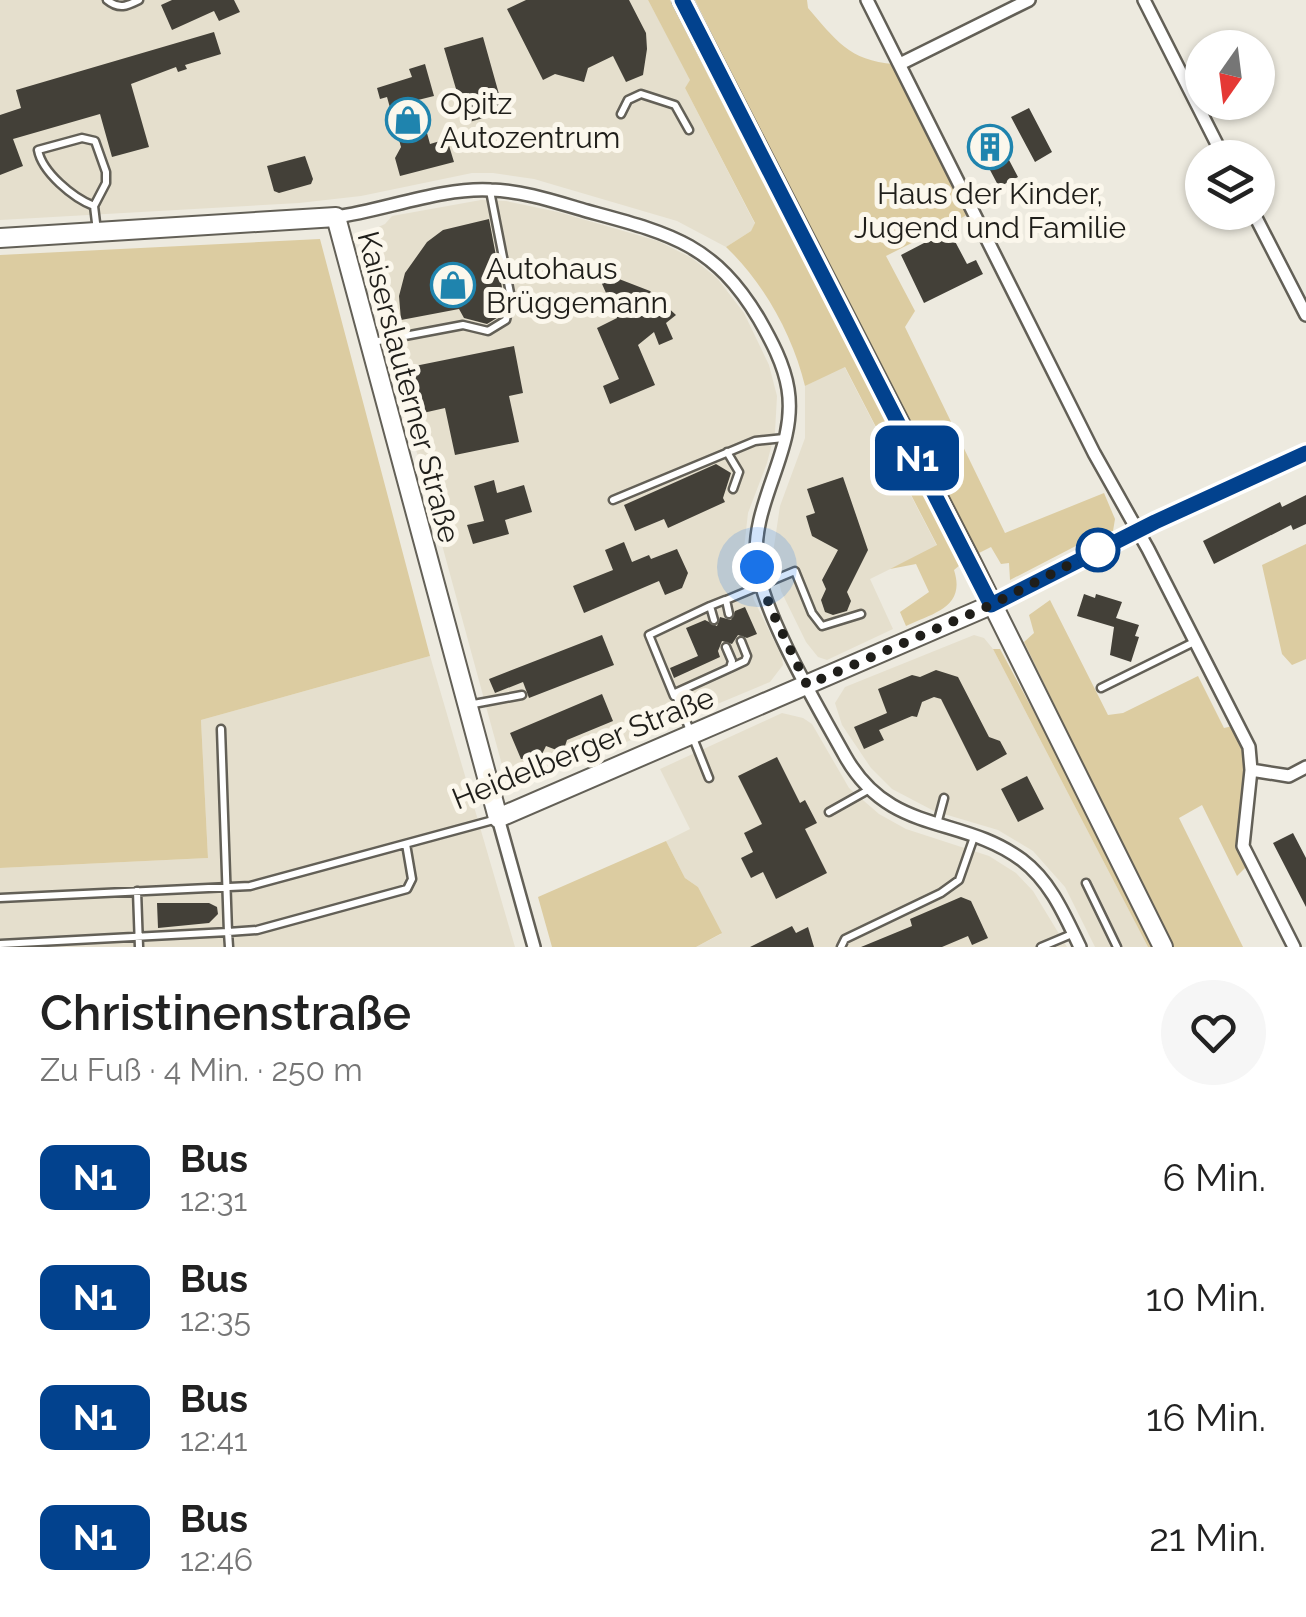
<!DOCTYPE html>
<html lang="de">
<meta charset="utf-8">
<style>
:root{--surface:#fff;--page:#f6f6f6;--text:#222;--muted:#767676}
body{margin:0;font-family:Raleway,sans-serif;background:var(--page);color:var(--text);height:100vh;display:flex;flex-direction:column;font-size:38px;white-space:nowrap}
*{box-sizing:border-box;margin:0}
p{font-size:32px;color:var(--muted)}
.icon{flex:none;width:55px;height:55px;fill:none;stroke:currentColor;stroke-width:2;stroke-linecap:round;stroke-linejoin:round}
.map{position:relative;height:947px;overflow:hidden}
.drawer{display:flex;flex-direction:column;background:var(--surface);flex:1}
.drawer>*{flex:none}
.badge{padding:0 20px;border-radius:15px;font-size:35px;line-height:65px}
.needle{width:65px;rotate:194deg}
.controls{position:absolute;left:1185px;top:30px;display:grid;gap:20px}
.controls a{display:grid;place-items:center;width:90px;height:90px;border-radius:50%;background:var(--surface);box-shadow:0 2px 8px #0004;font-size:50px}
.you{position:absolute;width:50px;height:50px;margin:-25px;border:8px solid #fff;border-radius:50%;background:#1a73e8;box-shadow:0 0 0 15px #1a73e833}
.map>.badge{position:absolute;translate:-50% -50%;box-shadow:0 0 0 5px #fff}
.round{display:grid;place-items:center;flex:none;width:105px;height:105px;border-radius:52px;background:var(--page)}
.overview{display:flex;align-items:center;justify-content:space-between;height:170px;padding:0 40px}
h1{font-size:48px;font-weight:600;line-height:75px}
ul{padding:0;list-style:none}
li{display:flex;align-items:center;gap:30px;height:120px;padding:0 40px}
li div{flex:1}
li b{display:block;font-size:38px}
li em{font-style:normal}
li .badge{min-width:110px;font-weight:700;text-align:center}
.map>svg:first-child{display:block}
</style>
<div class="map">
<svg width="1306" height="947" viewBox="0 0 1306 947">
<rect width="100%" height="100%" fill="#edeadf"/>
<path fill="#e5dfcd" d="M0,0H648L691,80L685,88L755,224L751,231L726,247L677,221L534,179L493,173H472L361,196L299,203L0,220Z
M481,200L506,201L558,212L658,241L692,258L717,278L744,313L769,365L777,396L775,432L767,463L748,513L743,557L754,600L782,657L783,665L770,682L521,786L513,785L505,776L360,244L363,234L385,224L392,216Z
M844,366L937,546L870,579L893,629L827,660L818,657L806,642L781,591L773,553L780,506L805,438V386Z
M974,635L984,638L993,649L1148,947H1095L1065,887L1033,851L998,830L934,811L892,789L871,768L842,725L835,703L845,687Z
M430,656L515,947H0V868L208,858L201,720Z
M782,713L803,718L812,724L849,788L879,814L906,829L989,856L1016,873L1033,891L1067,947H696L721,934L698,887L685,878L666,841L690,829L660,769Z"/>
<path fill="#dccca1" d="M648,0H670L960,565L954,570C966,607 934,613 906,626L900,612L929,592L916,564L890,569L937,545L845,367L805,386C793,336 764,283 726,247L751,231L755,223L685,88L690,80Z
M695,0H807L808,8C835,39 849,61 894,64L967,215L886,256L915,311L905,327L1005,533L1104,493L1115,519L1113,531L1097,535L1010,580L1009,563L1001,564L991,547L975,555L866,347Z
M320,239L430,656L201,720L208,858L0,868V255Z
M1306,544V659L1292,665L1282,654L1262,565Z
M1050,600L1108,715L1123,713L1198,676L1224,728L1233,726L1247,759L1238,841L1247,866L1237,876L1202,805L1179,818L1243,947H1171L1024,642L1034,633L1029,615Z
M993,649H1000L1107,848L1156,947H1148Z
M666,841L685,878L698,887L722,933L696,947H552L538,897Z"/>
<path fill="#434038" d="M172,0H234L240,12L219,21L214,11L172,30L161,5Z
M526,0H629L646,33L647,49L643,75L626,82L613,56L588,68L584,82L555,74L543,80L507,9Z
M214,32L221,54L185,65L187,69L178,72L176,67L131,84L149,147L112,157L100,114L13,139L23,166L0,175V115L21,108L16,90Z
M483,37L504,112L466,123L444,48Z
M425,64L434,96L418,100L430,144L447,139L454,162L400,176L395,158L401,147L387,97L380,99L377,88L412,77L409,69Z
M1029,108L1052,152L1035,162L1011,117Z
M991,126L1018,177L999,187L972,136Z
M305,156L313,179L311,184L279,193L274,191L267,166Z
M489,219L504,298L500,316L487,324L464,318L459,309L401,320L399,296L405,273L427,242L443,230Z
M949,230L967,264L976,260L983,274L924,303L901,255Z
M599,277L619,279L650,291L676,315L666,323L673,339L659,345L654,332L638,345L655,385L610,404L603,386L619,379L597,328L617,318Z
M514,346L523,393L509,396L519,442L455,455L445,408L414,415L405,368Z
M716,464L731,473L723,498L725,502L668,528L664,519L635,531L624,505Z
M843,477L868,550L847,592L851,601L847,611L833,615L825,612L821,600L826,589L822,580L838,550L812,536L806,516L815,513L807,489Z
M494,480L497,493L524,485L532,512L505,520L509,534L473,544L467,525L484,521L474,486Z
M1306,495V524L1293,530L1291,525L1214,564L1203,541L1280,502L1282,507Z
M624,542L632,562L649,555L651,559L677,549L688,573L682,588L665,595L659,581L584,613L573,586L613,570L605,550Z
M1084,594L1095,598L1096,594L1122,602L1116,618L1139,625L1135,636L1139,637L1131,662L1110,655L1114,627L1077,616Z
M745,607L757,634L747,638L738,635L732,644L722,641L718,651L720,657L674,678L670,668L698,656L686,628L705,620L717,626L720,617L731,620L735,611Z
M602,635L614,665L529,698L523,682L495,693L489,679Z
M936,670L958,677L989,737L1000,741L1007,754L977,771L941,699L934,697L922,702L917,717L912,716L879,730L884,740L864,749L854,727L887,713L878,689L912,675L920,677Z
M602,694L613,721L567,740L564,749L559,751L546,746L540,758L521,759L510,733Z
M777,757L800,803L805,800L817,823L805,829L827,873L776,899L763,872L751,878L741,858L753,852L744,833L762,824L738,776Z
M1027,776L1044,809L1018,822L1001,789Z
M1293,833L1306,858V907L1273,843Z
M961,897L971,901L988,938L972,945L968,936L942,947H861L912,926L910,919Z
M157,903H209L217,907L218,914L209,923L158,928Z
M792,926L796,933L808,927L814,947H750Z"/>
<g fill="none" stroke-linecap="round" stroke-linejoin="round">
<defs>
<path id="lane" d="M107,0C119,10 127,6 139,0
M621,114L628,100L641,94L675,105L689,130
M94,206C73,198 42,172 38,150L82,138L95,141L106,172V183L94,206L97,231
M373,342L463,325L488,331L506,320L511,298L490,191
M727,452L739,472L733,489
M613,500L755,441L784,438
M729,614L726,600L795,571L812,613L822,626L861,614
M714,620L710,606L725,600
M730,668L745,661L747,656L741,641
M1101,688L1194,642
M674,696L649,635L710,606
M468,705L522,695
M709,778L675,693L730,668L732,661L726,647
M829,812L870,789
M937,824L944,798
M1086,883L1117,947
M137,891L139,947
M0,898L250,886L497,819
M0,944L228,932L221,729
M229,947L228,932L257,930L407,889L412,879L406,844
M841,947L845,939L941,893L959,880L974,837
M1041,947L1072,934"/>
<path id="street" d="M867,0L1094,453L1148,549L1249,747L1251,770L1243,846L1294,947
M1144,0L1224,158
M900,64L1029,0
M1253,212L1306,315
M336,217C385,210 443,187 491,190C524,191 556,202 587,211C668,233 714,243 759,319C771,340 784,364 788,389C798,451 749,503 757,565C763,615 819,709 845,756C890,836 960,814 1022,860C1051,882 1065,916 1080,947
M991,605L1155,522L1306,453
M1251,770L1289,776L1306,767
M498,818L534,947"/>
<path id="secondary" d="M0,238L336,217L498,818L991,605"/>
<path id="primary" d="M682,0L972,563L1163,947"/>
</defs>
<use href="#lane" stroke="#636057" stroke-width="11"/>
<use href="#street" stroke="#636057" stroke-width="16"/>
<use href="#secondary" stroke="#636057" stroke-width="22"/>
<use href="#primary" stroke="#636057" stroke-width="22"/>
<use href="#lane" stroke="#fff" stroke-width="6"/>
<use href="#street" stroke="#fff" stroke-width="11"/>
<use href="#secondary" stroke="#fff" stroke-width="18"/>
<use href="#primary" stroke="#fff" stroke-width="18"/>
</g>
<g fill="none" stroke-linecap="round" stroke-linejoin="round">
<defs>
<path id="line" d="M682,0L991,605L1155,522L1306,453"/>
</defs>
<use href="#line" stroke="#fff" stroke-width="22"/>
<use href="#line" stroke="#02428e" stroke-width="15"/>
<path stroke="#1f1e1a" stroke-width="10" stroke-dasharray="0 18" d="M757,567L770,607L807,685L991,605L1098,550"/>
</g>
<defs>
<symbol id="shop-ring" viewBox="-11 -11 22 22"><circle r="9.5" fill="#fbf7ec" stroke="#1f84ae" stroke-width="1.5"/><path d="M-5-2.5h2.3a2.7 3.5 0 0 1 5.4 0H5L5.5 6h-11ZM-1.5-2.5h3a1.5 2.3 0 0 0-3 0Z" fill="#1f84ae"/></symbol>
<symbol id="building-ring" viewBox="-11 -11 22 22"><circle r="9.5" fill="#fbf7ec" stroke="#1f84ae" stroke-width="1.5"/><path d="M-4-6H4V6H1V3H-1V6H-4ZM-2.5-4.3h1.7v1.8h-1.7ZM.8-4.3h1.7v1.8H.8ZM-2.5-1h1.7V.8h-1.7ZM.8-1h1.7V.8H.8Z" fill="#1f84ae"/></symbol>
</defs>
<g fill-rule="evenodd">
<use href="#shop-ring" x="383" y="95" width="50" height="50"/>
<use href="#building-ring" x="965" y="122" width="50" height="50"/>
<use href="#shop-ring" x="428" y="260" width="50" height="50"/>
</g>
<circle fill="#fff" stroke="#02428e" stroke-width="5" cx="1098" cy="550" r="20"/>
<g text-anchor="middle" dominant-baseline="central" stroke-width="10" stroke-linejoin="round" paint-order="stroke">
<g font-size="30" fill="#1f1e1a" stroke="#fbf7ec" text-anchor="start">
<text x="440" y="103">Opitz<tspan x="440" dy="34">Autozentrum</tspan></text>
<text x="990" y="193" text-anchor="middle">Haus der Kinder,<tspan x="990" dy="34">Jugend und Familie</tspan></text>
<text x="486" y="268">Autohaus<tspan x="486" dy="34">Brüggemann</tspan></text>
</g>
<g font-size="30" fill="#1f1e1a" stroke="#fbf7ec">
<text transform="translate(409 387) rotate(75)">Kaiserslauterner Straße</text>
<text transform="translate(583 748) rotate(-22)">Heidelberger Straße</text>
</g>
</g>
</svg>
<div class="controls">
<a><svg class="needle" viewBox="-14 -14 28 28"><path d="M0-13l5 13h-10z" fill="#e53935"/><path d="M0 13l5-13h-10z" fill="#767676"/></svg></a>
<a><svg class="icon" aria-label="layers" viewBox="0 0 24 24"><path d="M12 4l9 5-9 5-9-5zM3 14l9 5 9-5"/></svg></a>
</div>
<div class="you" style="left:757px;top:567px"></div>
<b class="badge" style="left:917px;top:458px;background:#02428e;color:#fff">N1</b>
</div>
<section class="drawer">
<div class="overview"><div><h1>Christinenstraße</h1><p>Zu Fuß · 4 Min. · 250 m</p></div><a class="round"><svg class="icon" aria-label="heart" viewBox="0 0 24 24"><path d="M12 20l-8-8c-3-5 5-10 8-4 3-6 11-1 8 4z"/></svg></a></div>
<ul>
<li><span class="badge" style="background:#02428e;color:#fff">N1</span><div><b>Bus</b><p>12:31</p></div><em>6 Min.</em></li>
<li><span class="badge" style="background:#02428e;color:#fff">N1</span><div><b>Bus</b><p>12:35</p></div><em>10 Min.</em></li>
<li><span class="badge" style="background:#02428e;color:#fff">N1</span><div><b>Bus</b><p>12:41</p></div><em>16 Min.</em></li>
<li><span class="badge" style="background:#02428e;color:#fff">N1</span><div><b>Bus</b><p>12:46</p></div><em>21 Min.</em></li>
</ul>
</section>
